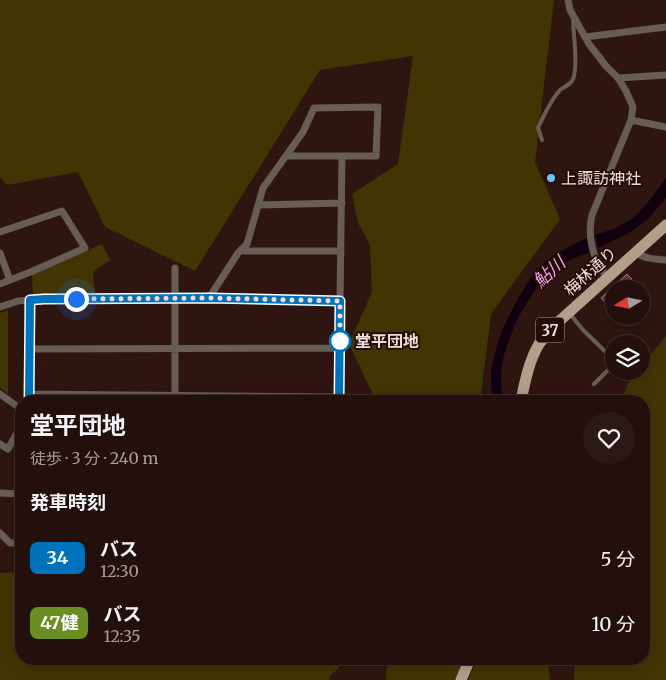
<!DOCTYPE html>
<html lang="ja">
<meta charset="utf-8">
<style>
:root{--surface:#23100c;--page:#2b1915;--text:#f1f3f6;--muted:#a39d9d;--line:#40302d}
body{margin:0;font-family:Merriweather,"Noto Sans JP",serif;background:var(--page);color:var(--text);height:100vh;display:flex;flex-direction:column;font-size:19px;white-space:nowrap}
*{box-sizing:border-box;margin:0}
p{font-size:16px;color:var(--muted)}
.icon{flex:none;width:28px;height:28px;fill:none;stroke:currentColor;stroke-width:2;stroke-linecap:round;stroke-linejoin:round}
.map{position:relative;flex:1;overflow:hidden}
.drawer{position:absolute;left:15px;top:395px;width:635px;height:270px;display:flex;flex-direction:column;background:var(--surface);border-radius:20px;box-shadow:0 2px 12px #0003,0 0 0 1px var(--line)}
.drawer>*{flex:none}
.badge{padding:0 10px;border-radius:8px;font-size:18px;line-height:32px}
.needle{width:32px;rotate:260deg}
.fabs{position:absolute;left:605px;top:280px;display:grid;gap:10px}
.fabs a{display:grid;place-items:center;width:45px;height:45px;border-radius:50%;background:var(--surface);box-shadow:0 2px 12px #0003,0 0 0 1px var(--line);font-size:25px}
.you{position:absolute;width:25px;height:25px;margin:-12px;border:4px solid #fff;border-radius:50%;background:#1a73e8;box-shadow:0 0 0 8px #1a73e833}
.map>.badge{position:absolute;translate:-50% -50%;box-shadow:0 0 0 2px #fff}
h2{padding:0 15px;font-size:19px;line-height:45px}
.round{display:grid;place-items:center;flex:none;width:52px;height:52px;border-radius:26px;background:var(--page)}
.summary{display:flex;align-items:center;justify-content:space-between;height:85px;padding:0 15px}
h1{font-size:24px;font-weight:700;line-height:38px}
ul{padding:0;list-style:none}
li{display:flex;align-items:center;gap:15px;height:65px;padding:0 15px}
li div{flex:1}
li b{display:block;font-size:19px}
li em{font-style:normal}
li .badge{min-width:55px;font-weight:700;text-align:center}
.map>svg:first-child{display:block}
</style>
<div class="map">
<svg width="666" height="680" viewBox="0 0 666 680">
<rect width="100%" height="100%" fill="#2f1510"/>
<path fill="#413504" d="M0,0H554L535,162L560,219L491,314L480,401H376L349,344L372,292L370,245L358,223L352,194L398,164L413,56L320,70L195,271L105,227L78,172L7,185L0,177Z
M102,244L110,260L93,272L95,294L33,295L32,275Z
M8,310V394L0,387V313Z
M666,336V680H574L575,659H644V401H621L628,383L638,371H641V367Z
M21,572V659H348L330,676L329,680H0V573Z
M387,659H465L455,680H386Z
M478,659H545L548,663L550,680H468Z"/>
<path fill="#10000f" d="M666,178V198L647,220L629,233L598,248L595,235C608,231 623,226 634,217C646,207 656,191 666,178Z
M587,238L590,252C577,257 562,262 552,271C529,292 506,336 502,366C500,377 502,390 502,401H493C492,394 491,386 491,378C491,347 515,300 533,275C536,270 542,265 546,261C558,251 573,245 587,238Z"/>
<path fill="#5c3e46" stroke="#a28088" d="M627,274L632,279L625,285L628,289H614V312L601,298Z"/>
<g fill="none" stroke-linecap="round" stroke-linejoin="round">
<path stroke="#675d54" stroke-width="4" d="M542,140L538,128C544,115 550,101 560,90C564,87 569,85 572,81C579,71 573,32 573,18
M570,314L583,330L613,359L610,368L594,384"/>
<path stroke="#675d54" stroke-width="7" d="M568,0L570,10L589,44L606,66L618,78L626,91L633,107L631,120L592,215C587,237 593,260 607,277
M585,37L666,27
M618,78L666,75
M631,120L666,127
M259,205L342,203
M0,232L62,211L85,248L33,271L0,284
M240,251H341
M636,252C644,259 655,259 666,260
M0,253L10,280
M209,298L238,253L247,244L263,188L303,132L314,108L378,107L376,156H286
M340,301L342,156
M0,307L18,301L30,300
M30,349L339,348
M0,394L21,409
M29,394L339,397
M29,401L30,300L209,298L340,301L339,401
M175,401V268
M0,444L8,449L21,426
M0,493L21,494
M0,533L10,543H21"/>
<path stroke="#b39d8b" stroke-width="11" d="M521,401C525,381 529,361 539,344C544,337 550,331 555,325L666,225
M461,680L470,659"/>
</g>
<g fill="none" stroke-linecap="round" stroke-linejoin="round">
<defs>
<path id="line" d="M29,401L30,300L44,299L209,298L340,301L339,401"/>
</defs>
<use href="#line" stroke="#fff" stroke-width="11"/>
<use href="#line" stroke="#0072bc" stroke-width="8"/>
<path stroke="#f0ddd9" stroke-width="5" stroke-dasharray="0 9" d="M76,299L209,298L340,301V341"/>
</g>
<circle fill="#72c1f5" stroke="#250c08" stroke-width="2" cx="551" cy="178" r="5"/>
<circle fill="#fff" stroke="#0072bc" stroke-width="2.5" cx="340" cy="341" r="10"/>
<g text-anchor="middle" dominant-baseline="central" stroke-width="4" stroke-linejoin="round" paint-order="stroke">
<rect fill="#250c08" stroke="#b39e9a" stroke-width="1" x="536" y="317.5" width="28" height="25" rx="4"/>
<g font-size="15" font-weight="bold" fill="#f0ddd9">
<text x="550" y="330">37</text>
</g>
<g font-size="16" fill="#f0ddd9" stroke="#250c08" text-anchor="start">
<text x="561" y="178">上諏訪神社</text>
</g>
<g font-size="16" fill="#f0ddd9" stroke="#250c08">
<text transform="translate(590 271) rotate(-42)">梅林通り</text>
</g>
<g font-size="16" font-weight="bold" fill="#f0ddd9" stroke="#250c08" text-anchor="start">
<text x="355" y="341">堂平団地</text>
</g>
<g font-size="18" font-style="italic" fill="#f19ee7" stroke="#250c08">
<text transform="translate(549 272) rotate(-42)">鮎川</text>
</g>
</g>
</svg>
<div class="fabs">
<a><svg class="needle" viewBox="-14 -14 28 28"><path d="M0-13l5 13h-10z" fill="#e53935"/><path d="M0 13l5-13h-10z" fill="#a39d9d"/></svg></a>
<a><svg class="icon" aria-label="layers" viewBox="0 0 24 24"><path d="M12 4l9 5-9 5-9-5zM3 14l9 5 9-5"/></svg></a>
</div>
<div class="you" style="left:76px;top:299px"></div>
<section class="drawer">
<div class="summary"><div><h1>堂平団地</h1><p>徒歩 · 3 分 · 240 m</p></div><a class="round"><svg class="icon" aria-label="heart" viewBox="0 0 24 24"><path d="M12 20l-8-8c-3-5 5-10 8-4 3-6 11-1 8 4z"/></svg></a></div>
<h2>発車時刻</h2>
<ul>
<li><span class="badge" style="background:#0072bc;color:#fff">34</span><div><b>バス</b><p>12:30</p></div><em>5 分</em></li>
<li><span class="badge" style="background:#6b8e23;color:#fff">47健</span><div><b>バス</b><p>12:35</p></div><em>10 分</em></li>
</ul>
</section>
</div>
